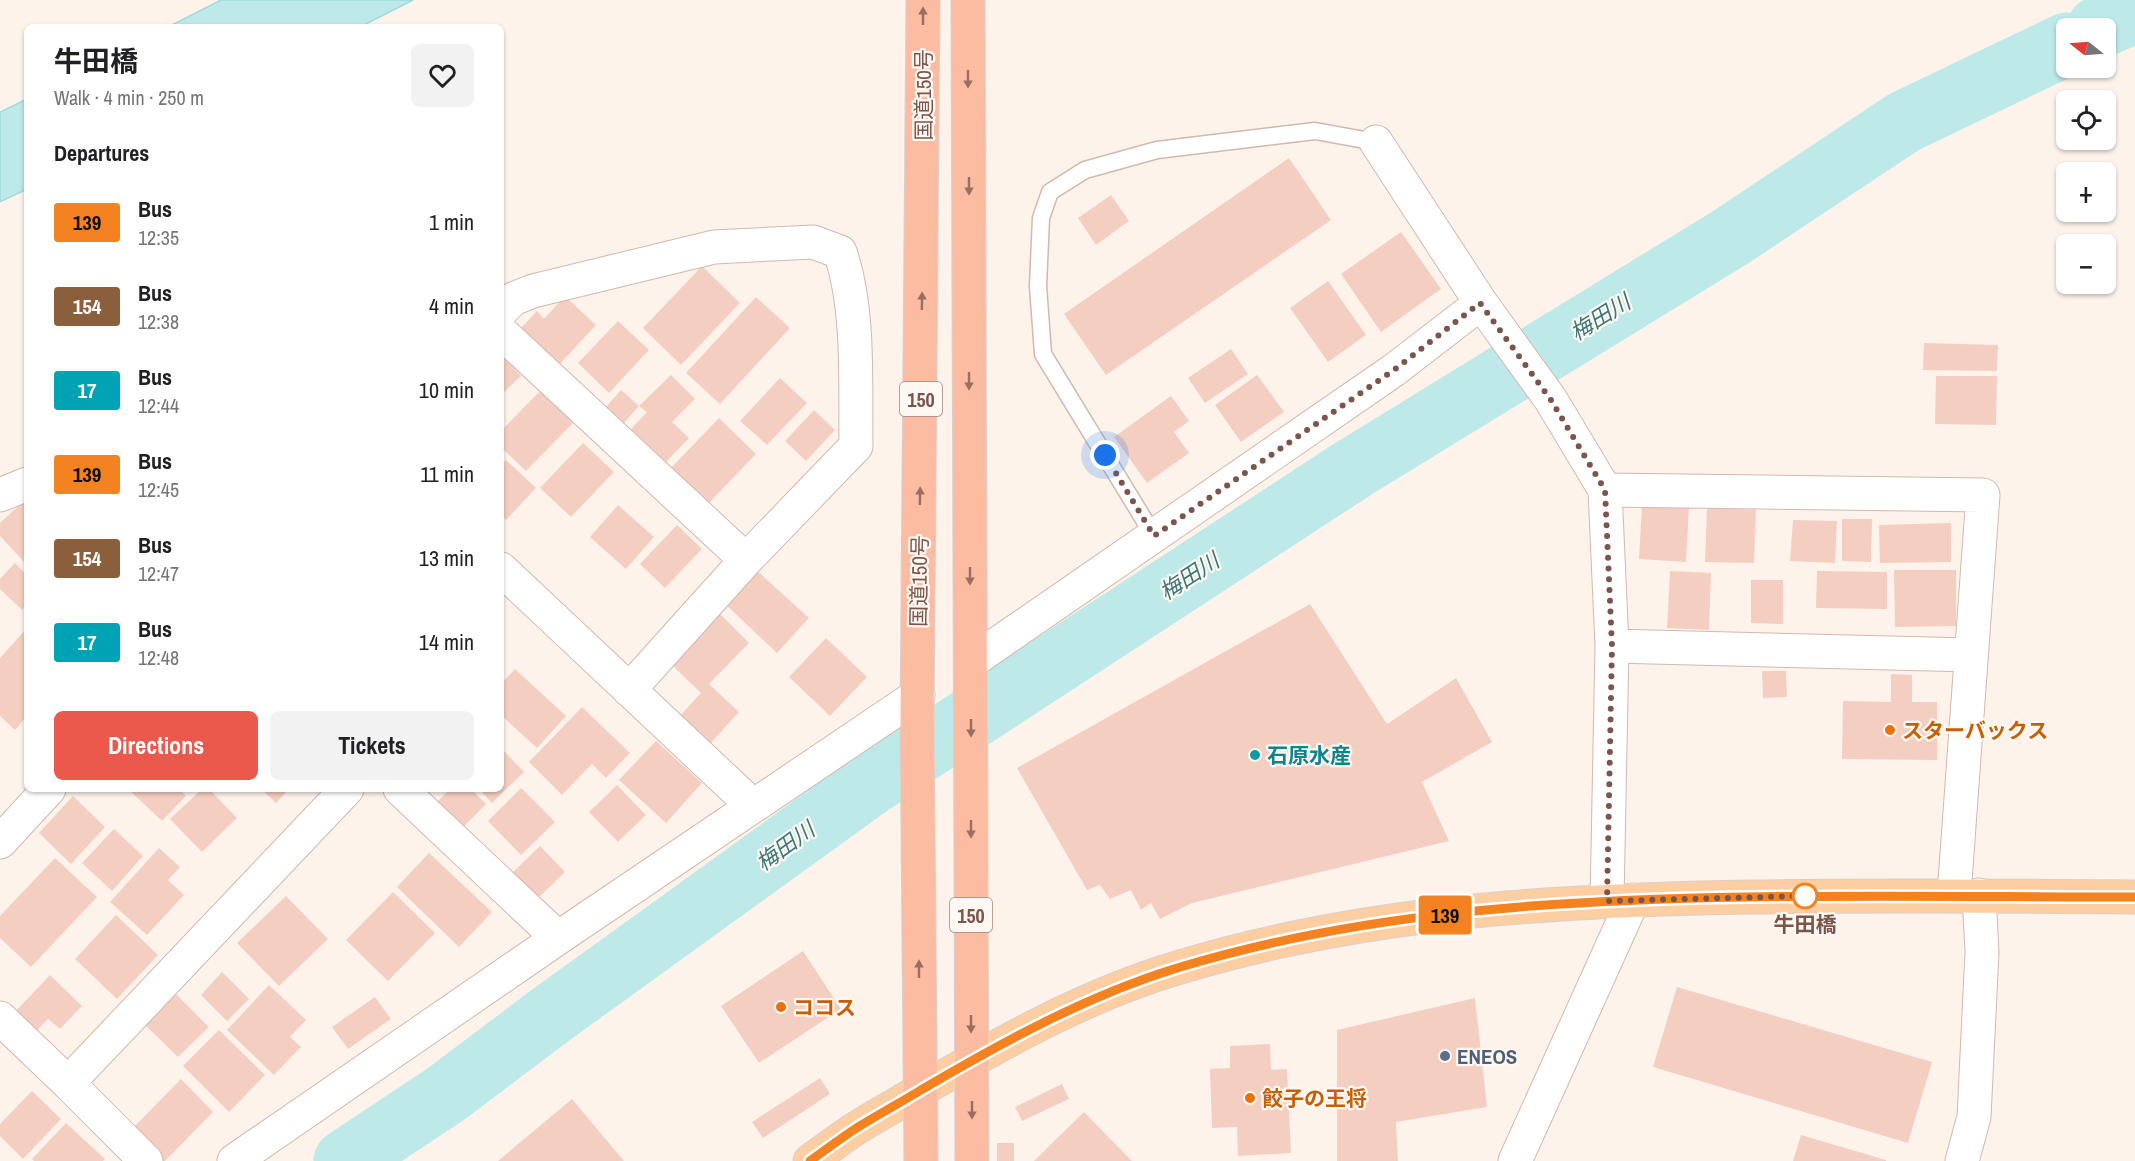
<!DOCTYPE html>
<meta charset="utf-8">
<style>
:root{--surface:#fff;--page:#f2f2f2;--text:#202124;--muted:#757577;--accent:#eb594c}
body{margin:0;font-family:"Archivo Narrow","Noto Sans JP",sans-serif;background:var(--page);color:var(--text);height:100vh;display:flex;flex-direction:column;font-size:22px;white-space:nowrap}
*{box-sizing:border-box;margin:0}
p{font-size:20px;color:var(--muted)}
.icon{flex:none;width:33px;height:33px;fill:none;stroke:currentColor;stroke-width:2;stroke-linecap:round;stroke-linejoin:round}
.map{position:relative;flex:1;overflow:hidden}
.drawer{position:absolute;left:24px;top:24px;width:480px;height:768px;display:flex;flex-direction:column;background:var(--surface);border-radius:9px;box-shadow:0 2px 4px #0004}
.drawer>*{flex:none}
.badge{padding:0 12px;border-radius:4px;font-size:21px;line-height:39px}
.needle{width:39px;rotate:287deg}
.tools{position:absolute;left:2056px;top:18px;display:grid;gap:12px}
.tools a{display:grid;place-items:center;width:60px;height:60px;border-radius:9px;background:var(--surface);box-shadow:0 2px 4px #0004;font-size:30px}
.you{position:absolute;width:30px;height:30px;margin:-15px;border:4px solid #fff;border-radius:50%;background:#1a73e8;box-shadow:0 0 0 9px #1a73e833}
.map>.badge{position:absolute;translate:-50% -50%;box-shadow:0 0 0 3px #fff}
h2{padding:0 30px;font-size:22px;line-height:54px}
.round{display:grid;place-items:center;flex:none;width:63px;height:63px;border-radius:9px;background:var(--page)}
.summary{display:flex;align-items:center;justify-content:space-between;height:102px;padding:0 30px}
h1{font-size:28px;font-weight:700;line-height:45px}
.button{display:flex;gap:12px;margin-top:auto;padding:12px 30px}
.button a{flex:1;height:69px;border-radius:9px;background:var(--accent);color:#fff;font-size:24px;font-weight:700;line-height:69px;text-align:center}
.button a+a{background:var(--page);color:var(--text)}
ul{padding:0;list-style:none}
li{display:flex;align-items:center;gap:18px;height:84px;padding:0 30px}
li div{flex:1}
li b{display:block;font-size:22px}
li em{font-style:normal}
li .badge{min-width:66px;font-weight:700;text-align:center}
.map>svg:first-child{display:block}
</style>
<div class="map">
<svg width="2135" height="1161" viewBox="0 0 2135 1161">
<rect width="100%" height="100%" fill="#fdf3eb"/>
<path fill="#bde9e9" stroke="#a3dadb" stroke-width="1.5" d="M221,0H413L360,27H168Z
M27,99V189L0,202V112Z"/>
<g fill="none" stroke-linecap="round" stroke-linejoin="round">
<path stroke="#bde9e9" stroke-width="63" d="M2098,28L2135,11
M345,1161L446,1094L548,1017L872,783L1353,469L1731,237L1904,122L2067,44"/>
</g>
<path fill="#f4cec1" d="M1289,158L1331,220L1106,375L1064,314Z
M1111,195L1129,221L1096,245L1078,218Z
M1401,232L1441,289L1381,332L1341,274Z
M702,266L740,303L681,365L643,328Z
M1328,281L1366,335L1328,362L1290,308Z
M565,296L596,325L559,365L520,329L537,311L544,319Z
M756,297L790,328L720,404L686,373Z
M618,321L649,350L609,393L578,363Z
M1924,343L1998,345L1997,371L1923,370Z
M1231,349L1248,374L1205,403L1188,378Z
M501,355L521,376L501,395Z
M671,375L695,399L672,422L689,438L666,462L631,429L647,412L639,406Z
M1257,375L1284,412L1241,442L1215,405Z
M1936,376H1997L1996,425L1935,424Z
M780,378L807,403L767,445L740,421Z
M544,387L577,419L526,471L501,447V431Z
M621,390L639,406L624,423L606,407Z
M1171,396L1189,421L1174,432L1189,453L1147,483L1114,437Z
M814,410L835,430L806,461L785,441Z
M719,418L756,454L707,505L670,469Z
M583,443L614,472L571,517L540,488Z
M506,460L536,488L506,520L501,515V465Z
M27,498V565L0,536V523Z
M1642,504L1689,507L1686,562L1639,559Z
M618,505L654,537L626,569L590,537Z
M1707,508L1756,510L1754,563L1705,562Z
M1842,519H1872L1871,562L1842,561Z
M1793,520L1837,521L1835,563L1790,561Z
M1951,523V562L1880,563L1879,525Z
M677,525L702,549L665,588L640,564Z
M15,563L27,575V604L22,610L0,589V579Z
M754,568L809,618L777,653L723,602Z
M1894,570H1956V626L1895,627Z
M1670,571L1711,573L1709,630L1667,628Z
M1817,571L1887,572V609L1816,608Z
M1751,580H1783V624L1751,623Z
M1310,604L1387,724L1456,678L1492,742L1422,782L1449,841L1192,903L1160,919L1151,903L1141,910L1131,890L1110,899L1100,885L1087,890L1017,768Z
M719,613L749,643L709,684L739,712L709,745L679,717L701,693L670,663Z
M27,628V716L15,730L0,716V658Z
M826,638L867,677L830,716L789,677Z
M515,669L566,716L537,748L501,715V684Z
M1762,671H1786L1787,697L1763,698Z
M1891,674L1912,675V702H1937V760L1842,759L1843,701L1891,702Z
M582,707L630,753L606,778L592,764L562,795L529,762Z
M656,741L702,783L666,823L619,780Z
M503,750L524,772L492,803L479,789H501V752Z
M617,785L646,815L618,842L589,812Z
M521,788L555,822L521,855L488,821Z
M128,789H179L186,796L162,821Z
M202,789H209L237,818L202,852L170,819Z
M261,789H289L276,803Z
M450,789H471L486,804L461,829L436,803Z
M73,796L105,827L71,864L39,833Z
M114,829L143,856L112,891L82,863Z
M540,846L565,872L536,900L511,874Z
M159,848L180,867L168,880L184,895L147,935L110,902Z
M429,853L492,912L459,947L397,887Z
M55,858L97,897L31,967L0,938V916Z
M393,892L435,933L388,981L346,940Z
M286,896L328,939L279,986L237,943Z
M116,915L158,955L117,999L75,959Z
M803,951L841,1009L759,1063L721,1006Z
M222,972L249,999L227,1021L201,995Z
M50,975L82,1006L60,1029L48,1019L33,1035L12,1015Z
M269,985L306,1020L290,1037L301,1047L274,1075L227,1030Z
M1677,987L1932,1062L1908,1143L1653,1067Z
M174,992L209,1027L178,1057L143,1023Z
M375,997L391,1019L348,1049L332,1027Z
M1475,998L1487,1107L1396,1122L1398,1161H1337V1030Z
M219,1030L265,1075L229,1112L183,1066Z
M1270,1044L1271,1070L1287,1069L1291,1153L1238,1156L1237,1127L1212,1128L1210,1069L1230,1068V1046Z
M820,1078L830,1094L763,1138L752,1122Z
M181,1079L213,1112L165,1161H160L130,1131Z
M1062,1084L1069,1099L1022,1121L1015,1107Z
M32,1091L61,1119L23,1159L0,1136V1124Z
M572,1099L624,1161H498Z
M1084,1112L1132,1161H1034Z
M66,1123L105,1159L103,1161H34L32,1159Z
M1801,1135L1886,1160V1161H1793Z
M997,1143H1014V1161H997Z"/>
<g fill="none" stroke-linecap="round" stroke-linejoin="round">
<defs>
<path id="service" d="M1154,536L1043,354L1038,286L1041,218L1050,192L1085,170L1157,150L1315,131L1376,142"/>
<path id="minor" d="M1376,142L1481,303L1551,400L1605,490L1612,646L1607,901
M501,311L513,299L533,291L714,247L813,242L840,252C860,309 855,386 856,446L746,560L629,690
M501,332L746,560
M1605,490L1983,495L1954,895
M0,495L27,484
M501,569L753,806
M1612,646L1971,655
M971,662L1394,370L1481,303
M400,789L558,938
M0,842L49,789
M0,1018L68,1083L347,789
M68,1083L146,1161
M234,1161L558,938L918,695
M1515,1161L1633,900
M1962,1161L1974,1117L1982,952L1979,895"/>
<path id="primary" d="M810,1161C825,1150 840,1139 855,1129C877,1115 900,1103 921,1090C1003,1042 1086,995 1177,968C1363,911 1560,900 1753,897C1881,895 2008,896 2135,897"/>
<path id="trunk" d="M968,0L972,1161
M921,1161L917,720L923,0"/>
</defs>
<use href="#service" stroke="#d1b9ae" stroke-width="19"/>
<use href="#minor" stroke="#d1b9ae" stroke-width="35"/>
<use href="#primary" stroke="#dacfcd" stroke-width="35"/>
<use href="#trunk" stroke="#dacfcd" stroke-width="35"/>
<use href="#service" stroke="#fff" stroke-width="16"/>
<use href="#minor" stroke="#fff" stroke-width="33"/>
<use href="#primary" stroke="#fdcea2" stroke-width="33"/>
<use href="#trunk" stroke="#fbbca1" stroke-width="33"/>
</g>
<defs><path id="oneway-solid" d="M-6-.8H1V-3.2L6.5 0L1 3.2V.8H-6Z" transform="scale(1.5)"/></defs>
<g fill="#9a6f60">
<use href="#oneway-solid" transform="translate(923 16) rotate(-90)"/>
<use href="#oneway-solid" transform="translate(968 79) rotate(90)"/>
<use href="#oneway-solid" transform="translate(969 186) rotate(90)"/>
<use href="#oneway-solid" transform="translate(922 301) rotate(-89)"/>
<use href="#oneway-solid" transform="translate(969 381) rotate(90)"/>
<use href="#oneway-solid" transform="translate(920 496) rotate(-89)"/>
<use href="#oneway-solid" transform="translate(970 576) rotate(90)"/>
<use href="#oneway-solid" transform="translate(971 728) rotate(90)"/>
<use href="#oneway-solid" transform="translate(971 829) rotate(90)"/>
<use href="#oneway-solid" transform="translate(919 969) rotate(-90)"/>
<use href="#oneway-solid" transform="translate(971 1024) rotate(90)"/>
<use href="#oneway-solid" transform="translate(972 1110) rotate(90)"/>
</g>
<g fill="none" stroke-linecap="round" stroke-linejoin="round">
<defs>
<path id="line" d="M810,1161C825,1150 840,1139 855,1129C877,1115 900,1103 921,1090C1003,1042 1086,996 1177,968C1361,912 1555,900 1747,897C1876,895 2005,897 2135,897"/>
</defs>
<use href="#line" stroke="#fff" stroke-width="14"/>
<use href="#line" stroke="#f58220" stroke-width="9"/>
<path stroke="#7a554b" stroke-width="6" stroke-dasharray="0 10.8" d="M1105,455L1154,536L1394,370L1480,303L1551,400L1605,490L1612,646L1607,901L1805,896"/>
</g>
<g fill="#e8710a" stroke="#fff8f2" stroke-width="2">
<circle cx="1890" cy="730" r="6"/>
<circle cx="781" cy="1007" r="6"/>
<circle cx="1250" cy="1098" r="6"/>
</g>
<circle fill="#0f9aa8" stroke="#fff8f2" stroke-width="2" cx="1255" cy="755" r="6"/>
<circle fill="#fff" stroke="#f58220" stroke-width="3" cx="1805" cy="896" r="12"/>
<circle fill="#5c6f8a" stroke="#fff8f2" stroke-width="2" cx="1445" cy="1056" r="6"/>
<g text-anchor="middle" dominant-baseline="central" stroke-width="4.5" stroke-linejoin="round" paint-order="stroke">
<g fill="#fff8f2" stroke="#a2867d" stroke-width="1.5">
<rect x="900" y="382" width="42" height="34" rx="4.5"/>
<rect x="950" y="898" width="42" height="34" rx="4.5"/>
</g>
<g font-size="20" font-weight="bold" fill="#7a554b">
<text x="921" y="399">150</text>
<text x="971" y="915">150</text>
</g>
<g font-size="21" fill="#7a554b" stroke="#fff8f2">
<text transform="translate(923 95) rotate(-90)">国道150号</text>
<text transform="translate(919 581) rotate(-89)">国道150号</text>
</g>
<g font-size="21" font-weight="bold" fill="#c56008" stroke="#fff8f2" text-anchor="start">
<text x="1902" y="730">スターバックス</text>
<text x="793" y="1007">ココス</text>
<text x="1262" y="1098">餃子の王将</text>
</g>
<g font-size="21" font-weight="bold" fill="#0d838f" stroke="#fff8f2" text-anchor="start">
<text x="1267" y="755">石原水産</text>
</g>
<g font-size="21" font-weight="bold" fill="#7a554b" stroke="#fff8f2">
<text x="1805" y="924">牛田橋</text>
</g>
<g font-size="21" font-weight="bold" fill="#4e5e75" stroke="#fff8f2" text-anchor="start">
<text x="1457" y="1056">ENEOS</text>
</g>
<g font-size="22" font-style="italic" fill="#3b7678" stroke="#fff8f2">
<text transform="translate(1600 317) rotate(-32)">梅田川</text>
<text transform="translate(1189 576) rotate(-33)">梅田川</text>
<text transform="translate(785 846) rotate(-36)">梅田川</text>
</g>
</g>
</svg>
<div class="tools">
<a><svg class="needle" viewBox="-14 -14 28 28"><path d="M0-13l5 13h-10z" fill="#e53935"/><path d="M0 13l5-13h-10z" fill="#757577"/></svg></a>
<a><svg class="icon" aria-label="locate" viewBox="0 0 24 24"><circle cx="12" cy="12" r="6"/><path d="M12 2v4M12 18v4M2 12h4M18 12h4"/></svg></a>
<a>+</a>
<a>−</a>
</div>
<div class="you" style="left:1105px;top:455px"></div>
<b class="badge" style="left:1445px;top:915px;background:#f58220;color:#111">139</b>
<section class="drawer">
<div class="summary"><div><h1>牛田橋</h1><p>Walk · 4 min · 250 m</p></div><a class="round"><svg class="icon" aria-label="heart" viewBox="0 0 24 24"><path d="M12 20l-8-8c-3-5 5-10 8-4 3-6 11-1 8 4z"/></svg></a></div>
<h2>Departures</h2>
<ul>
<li><span class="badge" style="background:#f58220;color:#111">139</span><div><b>Bus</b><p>12:35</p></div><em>1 min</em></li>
<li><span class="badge" style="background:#8b5e3c;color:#fff">154</span><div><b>Bus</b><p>12:38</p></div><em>4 min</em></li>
<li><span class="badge" style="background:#00a3b4;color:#fff">17</span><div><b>Bus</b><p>12:44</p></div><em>10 min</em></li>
<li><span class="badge" style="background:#f58220;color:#111">139</span><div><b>Bus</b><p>12:45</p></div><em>11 min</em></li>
<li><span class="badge" style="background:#8b5e3c;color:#fff">154</span><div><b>Bus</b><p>12:47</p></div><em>13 min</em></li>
<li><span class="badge" style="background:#00a3b4;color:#fff">17</span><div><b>Bus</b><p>12:48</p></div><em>14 min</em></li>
</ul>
<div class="button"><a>Directions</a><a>Tickets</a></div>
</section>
</div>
